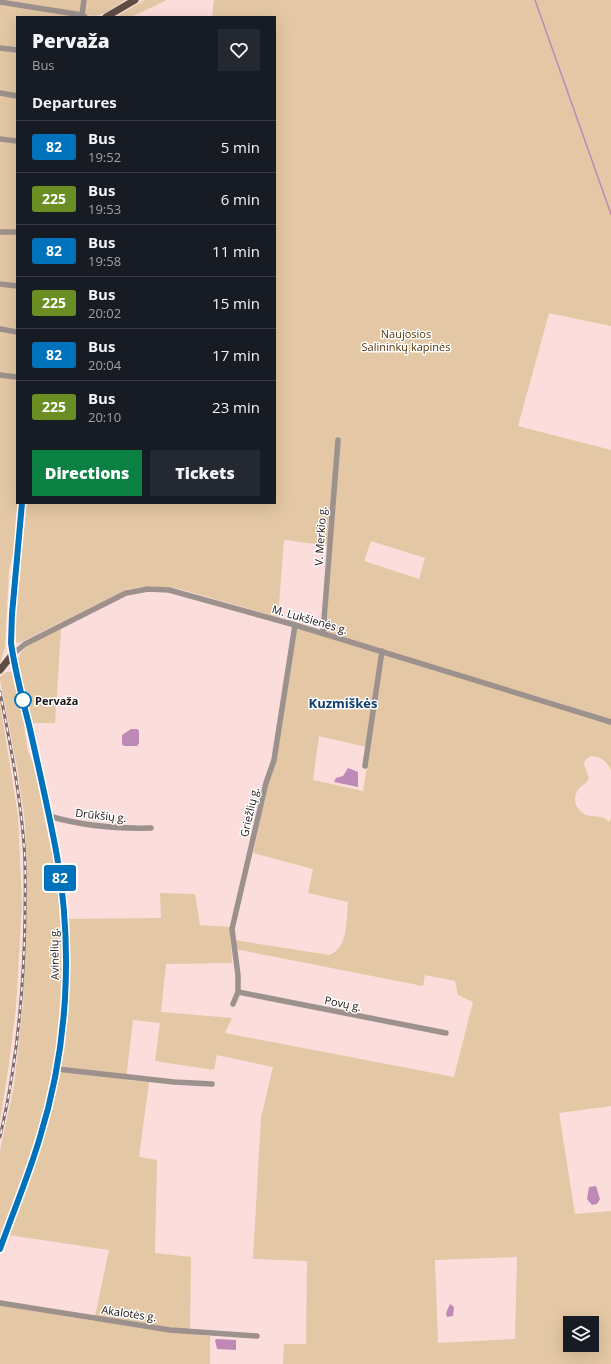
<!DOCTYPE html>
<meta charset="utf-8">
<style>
:root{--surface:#171b24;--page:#242831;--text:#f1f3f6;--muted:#9ea1a6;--line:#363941;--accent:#0b8043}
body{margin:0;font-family:"Open Sans",sans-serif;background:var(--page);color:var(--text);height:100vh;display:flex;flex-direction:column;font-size:15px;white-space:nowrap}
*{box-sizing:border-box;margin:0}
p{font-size:13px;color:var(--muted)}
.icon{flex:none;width:22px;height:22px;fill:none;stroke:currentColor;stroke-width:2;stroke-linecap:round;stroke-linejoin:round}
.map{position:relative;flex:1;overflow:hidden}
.side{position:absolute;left:16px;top:16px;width:260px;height:488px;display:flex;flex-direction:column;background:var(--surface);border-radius:0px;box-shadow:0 4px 16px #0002}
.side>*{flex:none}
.badge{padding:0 8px;border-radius:3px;font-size:14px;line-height:26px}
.tools{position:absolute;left:563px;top:1316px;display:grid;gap:8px}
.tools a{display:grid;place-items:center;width:36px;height:36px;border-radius:0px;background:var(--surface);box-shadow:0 4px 16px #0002;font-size:20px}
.map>.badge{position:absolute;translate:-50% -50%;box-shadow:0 0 0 2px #fff}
h2{padding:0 16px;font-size:15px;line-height:36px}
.round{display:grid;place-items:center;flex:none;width:42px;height:42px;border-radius:0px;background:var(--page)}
.overview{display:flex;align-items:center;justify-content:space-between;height:68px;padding:0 16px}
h1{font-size:19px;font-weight:800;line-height:30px}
.cta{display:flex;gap:8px;margin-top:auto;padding:8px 16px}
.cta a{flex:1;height:46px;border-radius:0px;background:var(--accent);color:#fff;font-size:16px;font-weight:800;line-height:46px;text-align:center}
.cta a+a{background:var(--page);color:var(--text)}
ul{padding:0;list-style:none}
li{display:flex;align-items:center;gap:12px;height:52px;padding:0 16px;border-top:1px solid var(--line)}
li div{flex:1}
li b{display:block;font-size:15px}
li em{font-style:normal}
li .badge{min-width:44px;font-weight:700;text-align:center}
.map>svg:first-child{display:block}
</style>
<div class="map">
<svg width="611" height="1364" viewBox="0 0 611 1364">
<rect width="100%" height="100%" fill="#fbdddb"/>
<path fill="#e4c7a4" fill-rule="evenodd" d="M0,0H126C115,6 101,19 89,15L86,17H17V503H19L15,545L9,571L5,648L0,664Z
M144,0H167L131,17H116Z
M214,0H611V326L549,313L518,426L611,450V719L326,632L332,546L284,540L278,617L180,589L150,586L128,589L19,643L16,642L15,636L18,577L27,503H275V17H212ZM371,541L425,558L419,579L364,561Z
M61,629L55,723H32L18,663C19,643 45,637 61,629Z
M299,629L611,724V771C607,761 602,757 591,756L585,760L584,765L589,778C586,785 580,785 577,792C572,800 577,811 586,815C595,818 602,814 609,822L611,818V1106L559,1113L575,1214L611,1211V1364H283L284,1344H306L307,1261L253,1259L261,1118L273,1067L217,1055L214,1070L155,1061L160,1023L133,1020L126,1080L149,1082L139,1157L157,1160L155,1253L191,1257L190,1334L210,1336V1364H0V1305L94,1321L109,1250L8,1235L60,1067L67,1022L69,985L68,919L161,918L160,893L195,894L200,925L230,927L232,963L166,964L161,1012L232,1018L225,1033L454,1077L473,1002L458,995L455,981L425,975L423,986L235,949L234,940L330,955C349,946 346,920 348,902L308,893L313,869L253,853L268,785L275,764L296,630ZM319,736L370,748L363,791L313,780ZM517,1257L515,1339L438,1343L435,1260ZM570,1323H592V1345H570Z
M6,672H12L14,676L24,719L25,735L28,751L34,765L56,875L60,905L63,976L56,1050L46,1099L36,1140L0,1240V1151L14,1086L23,1005L27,875L25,822L17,767L0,680V677Z
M0,702L18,816L22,904L16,1008L9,1064L0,1121Z"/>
<path fill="#be89b7" d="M131,729H137L139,731V743L137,746H124L122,744V735Z
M348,768L358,772V787L334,782L336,778L343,776Z
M596,1186L600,1199L597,1204L592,1205L587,1199L589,1187Z
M450,1304L454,1307L453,1316L447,1317L446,1313Z
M217,1339L236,1340V1350L217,1349L215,1340Z"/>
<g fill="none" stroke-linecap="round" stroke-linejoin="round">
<path stroke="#be89b7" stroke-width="1.5" d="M535,0L611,214"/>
<path stroke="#9c918c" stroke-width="5.5" d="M0,2L82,15L85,17
M82,15L84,0
M0,48L17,50
M0,93L17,96
M0,139L17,141
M0,232H17
M0,284L17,286
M0,329L17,332
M0,375L17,377
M323,633L338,440
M12,655L25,644L126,593L148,589L169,590L295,625L611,722
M365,766L382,651
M49,816C83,826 115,829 151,828
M238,992L446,1033
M233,1004L238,992V975L232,929L266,783L274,760L295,625
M57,1069L174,1082L212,1084
M0,1303L170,1330L257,1336"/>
<path stroke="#5f4d44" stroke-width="7" d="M106,17L135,0
M0,670L12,655
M0,1249C17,1201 37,1153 49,1104C69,1024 71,938 57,856C49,811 39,767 28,722C22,696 15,670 11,643L12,614L22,503"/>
<defs>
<path id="rail" d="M0,692C10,743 20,793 24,845C26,868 25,891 25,914C24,989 17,1064 0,1137"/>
</defs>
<use href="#rail" stroke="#7d6a69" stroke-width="3"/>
<use href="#rail" stroke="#fff" stroke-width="1.5" stroke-dasharray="4.5" stroke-linecap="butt"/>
</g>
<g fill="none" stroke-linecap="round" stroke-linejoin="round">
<defs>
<path id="line" d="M0,1249C13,1212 29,1175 40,1137C68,1047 73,949 57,856C49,812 39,769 29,725C22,698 15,671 11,643L12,614L22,503"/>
</defs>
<use href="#line" stroke="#fff" stroke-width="9"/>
<use href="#line" stroke="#0072bc" stroke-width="6"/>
</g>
<circle fill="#fff" stroke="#0072bc" stroke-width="2" cx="23" cy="700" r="8"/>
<g text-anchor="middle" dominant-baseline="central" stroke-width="3" stroke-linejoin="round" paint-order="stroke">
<g font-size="11" fill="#543607" stroke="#fff">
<text x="406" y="333">Naujosios<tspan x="406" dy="13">Salininkų kapinės</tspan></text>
</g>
<g font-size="11" fill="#1d1313" stroke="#fff">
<text transform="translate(320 536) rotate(-86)">V. Merkio g.</text>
<text transform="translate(310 619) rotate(16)">M. Lukšienės g.</text>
<text transform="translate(249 812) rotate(-77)">Griežlių g.</text>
<text transform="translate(101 815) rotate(6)">Drūkšių g.</text>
<text transform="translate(54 954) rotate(-91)">Avinėlių g.</text>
<text transform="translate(343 1003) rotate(11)">Povų g.</text>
<text transform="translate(129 1313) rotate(8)">Akalotės g.</text>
</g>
<g font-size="11" font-weight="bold" fill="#1d1313" stroke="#fff" text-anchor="start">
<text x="35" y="700">Pervaža</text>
</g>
<g font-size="13" font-weight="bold" fill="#113c6f" stroke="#fff">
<text x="343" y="703">Kuzmiškės</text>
</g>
</g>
</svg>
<div class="tools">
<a><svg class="icon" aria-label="layers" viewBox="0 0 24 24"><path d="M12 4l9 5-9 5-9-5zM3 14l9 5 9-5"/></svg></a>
</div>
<b class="badge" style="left:60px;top:878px;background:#0072bc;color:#fff">82</b>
<section class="side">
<div class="overview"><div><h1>Pervaža</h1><p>Bus</p></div><a class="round"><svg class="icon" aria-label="heart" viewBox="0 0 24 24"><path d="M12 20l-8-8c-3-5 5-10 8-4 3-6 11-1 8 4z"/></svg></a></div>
<h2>Departures</h2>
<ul>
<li><span class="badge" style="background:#0072bc;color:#fff">82</span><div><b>Bus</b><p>19:52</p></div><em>5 min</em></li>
<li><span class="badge" style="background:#6b8e23;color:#fff">225</span><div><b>Bus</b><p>19:53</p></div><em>6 min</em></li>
<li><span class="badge" style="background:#0072bc;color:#fff">82</span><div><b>Bus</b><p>19:58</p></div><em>11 min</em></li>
<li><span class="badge" style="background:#6b8e23;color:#fff">225</span><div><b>Bus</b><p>20:02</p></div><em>15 min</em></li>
<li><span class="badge" style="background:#0072bc;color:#fff">82</span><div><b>Bus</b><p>20:04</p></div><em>17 min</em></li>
<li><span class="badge" style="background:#6b8e23;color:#fff">225</span><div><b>Bus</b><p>20:10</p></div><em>23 min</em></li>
</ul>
<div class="cta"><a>Directions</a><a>Tickets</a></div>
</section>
</div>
